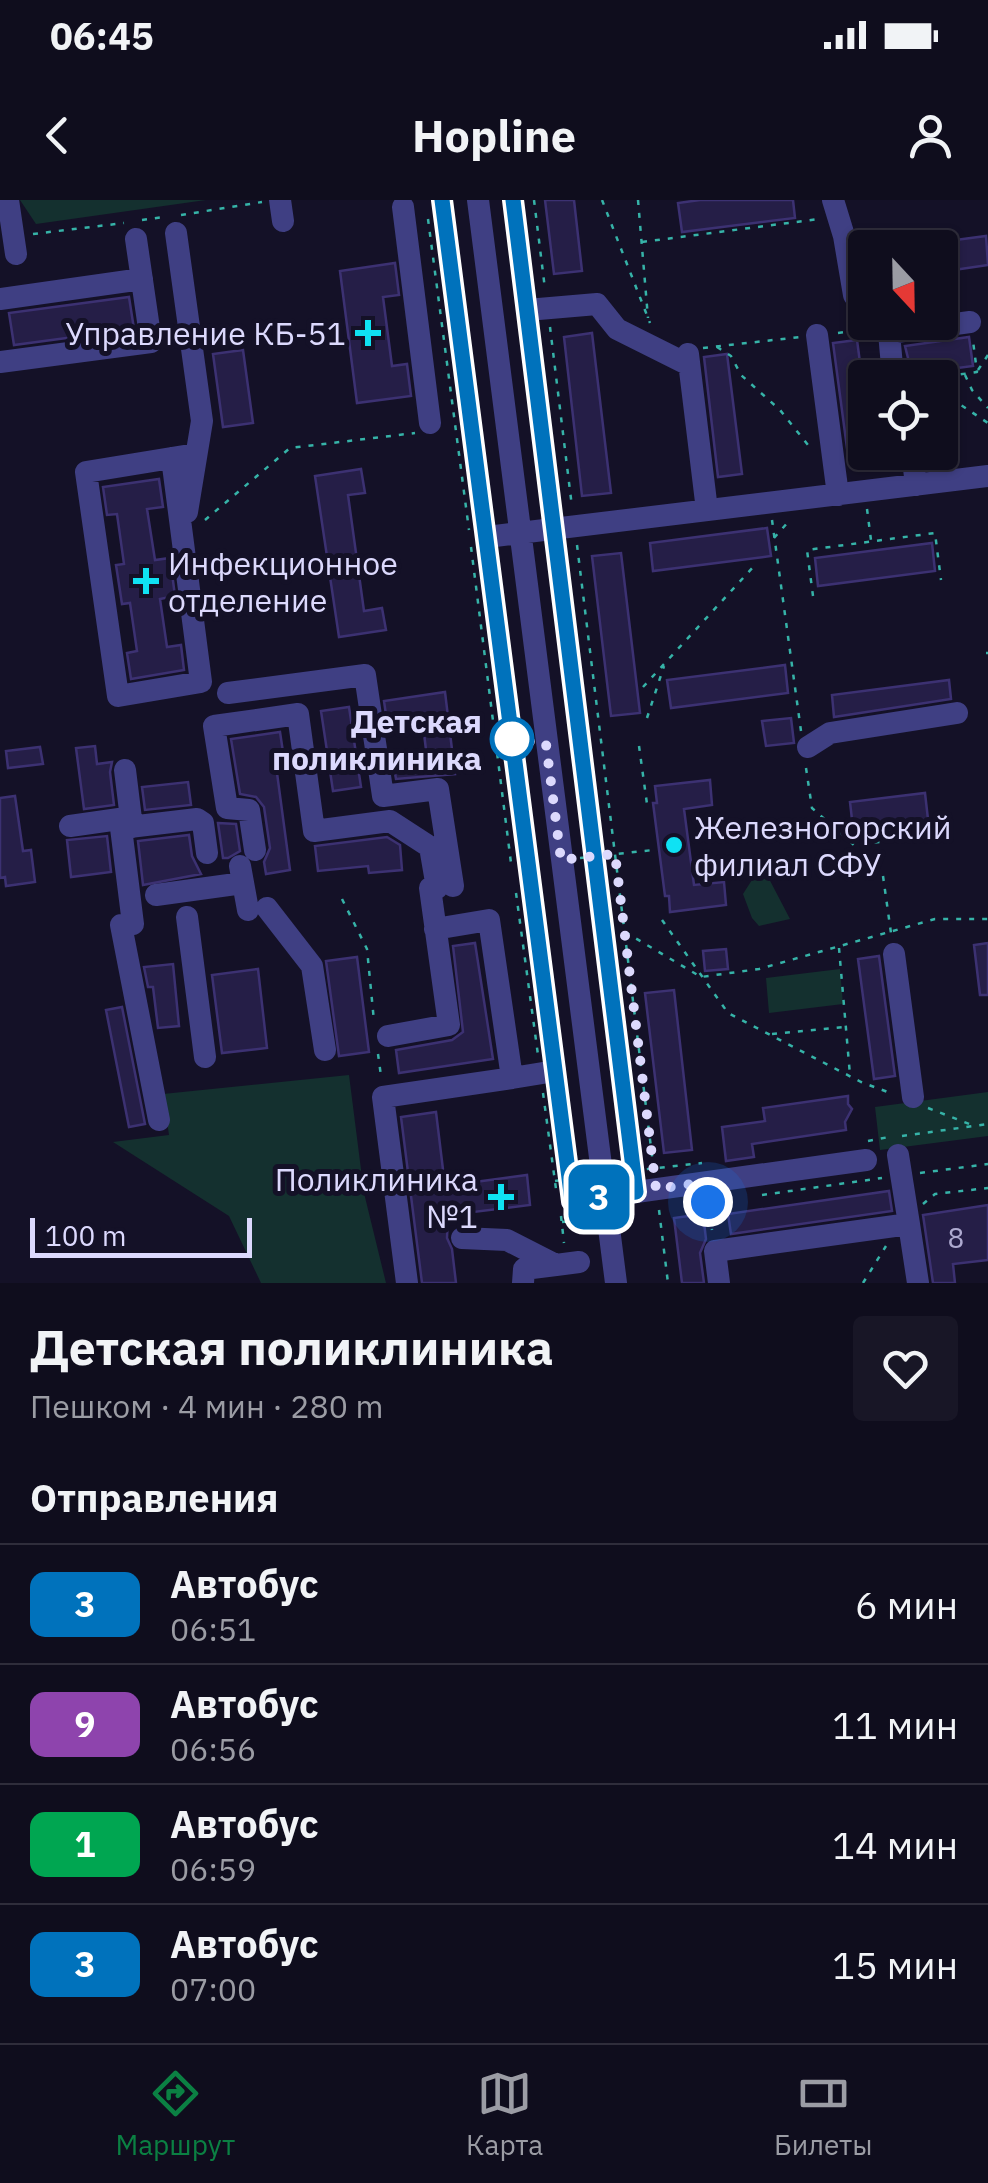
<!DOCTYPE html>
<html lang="ru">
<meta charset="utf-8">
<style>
:root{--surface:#0f0d1d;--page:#181626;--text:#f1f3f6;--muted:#9b9ca4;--line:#2f2d3b;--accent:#0b8043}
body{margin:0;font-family:"IBM Plex Sans",sans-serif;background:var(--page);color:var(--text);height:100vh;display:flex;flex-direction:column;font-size:38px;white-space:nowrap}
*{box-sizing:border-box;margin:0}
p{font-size:32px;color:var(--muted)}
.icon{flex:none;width:55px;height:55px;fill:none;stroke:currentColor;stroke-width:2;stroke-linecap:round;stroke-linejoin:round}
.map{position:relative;height:1083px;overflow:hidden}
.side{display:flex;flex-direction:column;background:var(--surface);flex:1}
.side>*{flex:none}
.badge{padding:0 20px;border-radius:15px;font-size:35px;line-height:65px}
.needle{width:65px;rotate:158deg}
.fabs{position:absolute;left:848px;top:30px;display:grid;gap:20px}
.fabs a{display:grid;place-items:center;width:110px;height:110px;border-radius:10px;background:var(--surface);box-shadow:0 2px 8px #0004,0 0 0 2px var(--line);font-size:50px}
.scale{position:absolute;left:30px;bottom:25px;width:222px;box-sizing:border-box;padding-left:10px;border:5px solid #dcd9fd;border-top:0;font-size:28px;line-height:35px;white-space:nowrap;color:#dcd9fd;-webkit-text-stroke:8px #141127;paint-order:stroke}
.you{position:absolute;width:50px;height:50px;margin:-25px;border:8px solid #fff;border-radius:50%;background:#1a73e8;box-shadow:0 0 0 15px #1a73e833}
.map>.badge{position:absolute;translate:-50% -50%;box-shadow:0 0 0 5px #fff}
h2{padding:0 30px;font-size:38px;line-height:90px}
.round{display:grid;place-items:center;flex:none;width:105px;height:105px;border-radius:10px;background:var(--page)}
.overview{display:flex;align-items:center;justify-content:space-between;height:170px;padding:0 30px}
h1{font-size:48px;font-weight:700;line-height:75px}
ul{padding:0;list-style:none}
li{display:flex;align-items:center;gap:30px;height:120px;padding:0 30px;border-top:2px solid var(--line)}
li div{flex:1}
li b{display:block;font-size:38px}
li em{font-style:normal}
li .badge{min-width:110px;font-weight:700;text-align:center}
.status{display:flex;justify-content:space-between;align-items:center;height:70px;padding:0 50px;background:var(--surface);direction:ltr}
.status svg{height:28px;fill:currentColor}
header{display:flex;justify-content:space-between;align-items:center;height:130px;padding:0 30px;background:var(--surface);font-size:45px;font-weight:700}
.dock{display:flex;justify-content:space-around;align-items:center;height:140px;border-top:2px solid var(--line);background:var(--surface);font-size:28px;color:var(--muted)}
.dock a{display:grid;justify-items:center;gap:5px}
.dock .current{color:var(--accent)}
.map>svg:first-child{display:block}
</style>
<div class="status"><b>06:45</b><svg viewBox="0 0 49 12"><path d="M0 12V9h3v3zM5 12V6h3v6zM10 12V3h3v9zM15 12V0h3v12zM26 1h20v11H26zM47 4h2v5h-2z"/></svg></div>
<header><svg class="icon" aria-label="back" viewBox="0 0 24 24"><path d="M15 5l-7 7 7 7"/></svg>Hopline<svg class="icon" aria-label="person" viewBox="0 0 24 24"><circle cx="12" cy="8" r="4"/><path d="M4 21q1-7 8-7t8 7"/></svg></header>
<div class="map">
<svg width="988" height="1083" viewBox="0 0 988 1083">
<rect width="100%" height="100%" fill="#141127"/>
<path fill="#14302f" d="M20,0H206L36,24Z
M757,672L766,673L790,719L759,726L752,718L743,694Z
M840,769L843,804L769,813L766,778Z
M349,875L364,993L386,1083H261L229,1016L113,942L169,935L163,894Z
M988,892V936L880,950L875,907Z"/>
<path fill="#251e47" stroke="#3c3172" stroke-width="2.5" d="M545,0H574L582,71L554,74Z
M700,0H793L795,18L682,32L678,3Z
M986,36L988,65L940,72V42Z
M395,63L399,95L383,97L392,166L407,164L411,196L357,203L340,71Z
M129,97L134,129L14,145L9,113Z
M592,133L611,293L582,296L564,137Z
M969,137L973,166L912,174L905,146Z
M857,140L865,200V261L849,263L833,143Z
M243,150L253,223L223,227L213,154Z
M727,154L742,274L718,277L704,157Z
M361,269L365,293L348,295L364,411L382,408L386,430L339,437L315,276Z
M159,279L163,307L147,309L155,360L170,358L175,396L160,399L167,447L181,445L184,470L131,479L127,453L137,451L130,403L122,404L116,365L124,364L117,314L107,315L103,287Z
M767,328L771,356L653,371L650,343Z
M932,343L935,371L818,386L815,358Z
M621,353L640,513L611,516L592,356Z
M785,465L788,493L671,508L667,480Z
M949,480L951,499L834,517L832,495Z
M445,492L455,574L396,579L393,562L427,558L422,517L387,522L384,501Z
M349,507L361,587L333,591L321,511Z
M791,518L794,543L766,546L762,521Z
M280,532L286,572L277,573L290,670L266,674L264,662L270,648L264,607L256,597L240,594L231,539Z
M95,546L97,564L112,562L110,572L114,605L84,609L76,548Z
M40,547L43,564L8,568L6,551Z
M710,580L712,605L684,609L694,685L724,682L726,705L670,712L669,696H665L653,603H657L655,586Z
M188,582L191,605L145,610L142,587Z
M925,593L929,628L854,637L850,602Z
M15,596L23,651L31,650L35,682L6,686L5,677L0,678V598Z
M218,623L236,624L240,651L228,658H223Z
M189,635L192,656L201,674L143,685L138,641Z
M107,636L111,672L71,677L67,640Z
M387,637L400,645L402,670L369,673L368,666L318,671L315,646Z
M475,743L493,859L399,873L396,850L452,840L463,832L453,746Z
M988,743V795H980L974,745Z
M726,749L728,769L705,771L703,751Z
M879,756L895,876L874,879L858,759Z
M357,757L369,852L339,856L326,761Z
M173,764L179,826L158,828L153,787H148L144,767Z
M258,769L267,848L222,853L212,775Z
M674,790L692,950L664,953L645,793Z
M122,807L145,924L129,927L106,810Z
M848,896V904L852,909L845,922L846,930L752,944L754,957L726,961L722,927L765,921L763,908Z
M436,912L445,986L527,975L530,1005L448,1015L447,1038L452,1049L456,1083H422L401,917Z
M889,991L892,1011L731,1034L728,1014Z
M988,1005V1060L953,1064L955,1083H933L923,1015Z
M703,1014L706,1039L700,1053L704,1083H682L674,1018Z"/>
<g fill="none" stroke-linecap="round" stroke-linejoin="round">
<path stroke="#36b3a8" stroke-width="2.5" stroke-dasharray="5 8" stroke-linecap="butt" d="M534,0L545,89
M602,0L650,123
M638,0L648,118
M181,15L262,2
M428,19L469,330
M142,20L163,17
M33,34L124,23
M642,42L819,19
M550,127L572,307
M838,133L859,130
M717,147L731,156L741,175L780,210L812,250
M703,148L800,137
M978,170L988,155
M965,175L972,190L988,208
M935,178L977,172L973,141
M940,191L988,223
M867,309L871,340
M205,320L290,248L415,233
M772,320L801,531
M774,338L789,321
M577,345L654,972
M471,347L511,663
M813,396L807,350L935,333L941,380
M986,453H988
M643,487L755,365
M647,518L664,466
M639,546L647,604
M806,568L812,608L854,645L930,636
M580,658L653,650
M883,676L891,733
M516,693L538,855
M342,699L367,749L374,821
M662,720L728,813L861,882L893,894
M625,732L701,777L759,769L935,719H988
M839,748L850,875
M772,834L844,827
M378,854L381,876
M543,893L556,989
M928,908L972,925
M902,936L988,924
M868,941L889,937
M621,972L702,963
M920,973L988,964
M555,981L583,977
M762,995L882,978
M709,1003L712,1030
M923,1004L935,994L988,988
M659,1010L668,1083
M561,1016L564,1043
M562,1022L575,1021
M863,1083L886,1046"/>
<path stroke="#3f3f83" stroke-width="22" d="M8,0L16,54
M280,0L283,21
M478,0L616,1083
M833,0L844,36L854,95L865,112
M403,7L430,223
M176,33L202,221L187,312
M0,99L142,79
M527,110L597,104L617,129L689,165
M817,135L838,295
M688,154L707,310
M0,162L151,142L136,39
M898,178L892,166L889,133L970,122
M912,252L916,285
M172,258L201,482L118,496L86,272L196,254
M487,337L988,276
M228,493L365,475L383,596L438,589L453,686
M808,547L830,533L957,513
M125,570L132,627
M70,626L119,619L121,628
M255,650L249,610L227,608L214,526L298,514L314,631L390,621L430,647L437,688
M240,666L248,710
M156,695L243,683
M267,708L312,766L325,850
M187,717L205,857
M133,724L121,628L197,619L203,623L207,653
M121,725L159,920
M435,729L489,720L512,878L555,871
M894,754L913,897
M388,836L449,825L430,688
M572,1001L866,960
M909,1024L918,1083
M462,1038L507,1040L556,1065L579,1062
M407,1083L383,897L512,878
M523,1083L524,1069L556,1065
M719,1083L715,1051L909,1024L898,955"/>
</g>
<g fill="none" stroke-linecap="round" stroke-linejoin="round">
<defs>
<path id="line" d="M442,0L572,1001L636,992L513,0"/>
</defs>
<use href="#line" stroke="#fff" stroke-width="22"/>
<use href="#line" stroke="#0072bc" stroke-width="15"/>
<path stroke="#dcd9fd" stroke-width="10" stroke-dasharray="0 18" d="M512,539L546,544L561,660L615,654L656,989L706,982L708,1002"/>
</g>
<g fill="#0fe2f3" stroke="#141127" stroke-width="4">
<path d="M363 118h10v10h10v10h-10v10h-10v-10h-10v-10h10z"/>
<path d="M141 366h10v10h10v10h-10v10h-10v-10h-10v-10h10z"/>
<circle cx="674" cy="645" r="10"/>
<path d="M496 982h10v10h10v10h-10v10h-10v-10h-10v-10h10z"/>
</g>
<circle fill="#fff" stroke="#0072bc" stroke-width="5" cx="512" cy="539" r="20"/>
<g text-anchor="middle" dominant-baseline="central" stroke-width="10" stroke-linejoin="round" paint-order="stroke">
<g font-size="28" fill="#aeaad0">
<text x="956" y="1037">8</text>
</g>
<g font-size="32" fill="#dcd9fd" stroke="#141127" text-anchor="end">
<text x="346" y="133">Управление КБ-51</text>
<text x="168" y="363" text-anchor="start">Инфекционное<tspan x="168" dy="37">отделение</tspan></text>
<text x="694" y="627" text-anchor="start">Железногорский<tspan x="694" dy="37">филиал СФУ</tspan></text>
<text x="478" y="979">Поликлиника<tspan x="478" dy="37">№1</tspan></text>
</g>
<g font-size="32" font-weight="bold" fill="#dcd9fd" stroke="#141127" text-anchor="end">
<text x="482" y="521">Детская<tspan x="482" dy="37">поликлиника</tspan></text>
</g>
</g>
</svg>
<div class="fabs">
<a><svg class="needle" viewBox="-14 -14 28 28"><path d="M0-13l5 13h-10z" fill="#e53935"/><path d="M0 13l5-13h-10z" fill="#9b9ca4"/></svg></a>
<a><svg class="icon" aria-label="locate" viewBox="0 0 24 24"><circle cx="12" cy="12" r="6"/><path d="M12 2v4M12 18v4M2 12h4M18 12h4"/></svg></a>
</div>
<div class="scale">100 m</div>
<div class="you" style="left:708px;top:1002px"></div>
<b class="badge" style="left:599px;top:997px;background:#0072bc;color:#fff">3</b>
</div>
<section class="side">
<div class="overview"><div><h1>Детская поликлиника</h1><p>Пешком · 4 мин · 280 m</p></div><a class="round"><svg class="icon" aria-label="heart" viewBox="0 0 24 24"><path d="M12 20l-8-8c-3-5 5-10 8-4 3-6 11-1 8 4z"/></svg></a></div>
<h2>Отправления</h2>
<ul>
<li><span class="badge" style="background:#0072bc;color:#fff">3</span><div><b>Автобус</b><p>06:51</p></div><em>6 мин</em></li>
<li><span class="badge" style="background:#8e44ad;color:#fff">9</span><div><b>Автобус</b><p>06:56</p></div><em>11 мин</em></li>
<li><span class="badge" style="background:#00a651;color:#fff">1</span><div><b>Автобус</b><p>06:59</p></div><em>14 мин</em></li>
<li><span class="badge" style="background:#0072bc;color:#fff">3</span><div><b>Автобус</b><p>07:00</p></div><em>15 мин</em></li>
</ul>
</section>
<nav class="dock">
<a class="current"><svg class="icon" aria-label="directions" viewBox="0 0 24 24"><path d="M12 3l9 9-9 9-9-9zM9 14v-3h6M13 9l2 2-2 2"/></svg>Маршрут</a>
<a><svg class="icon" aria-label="map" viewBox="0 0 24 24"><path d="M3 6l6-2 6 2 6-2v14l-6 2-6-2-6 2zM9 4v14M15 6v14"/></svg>Карта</a>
<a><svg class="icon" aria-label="tickets" viewBox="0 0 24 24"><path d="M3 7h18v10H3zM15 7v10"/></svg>Билеты</a>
</nav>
